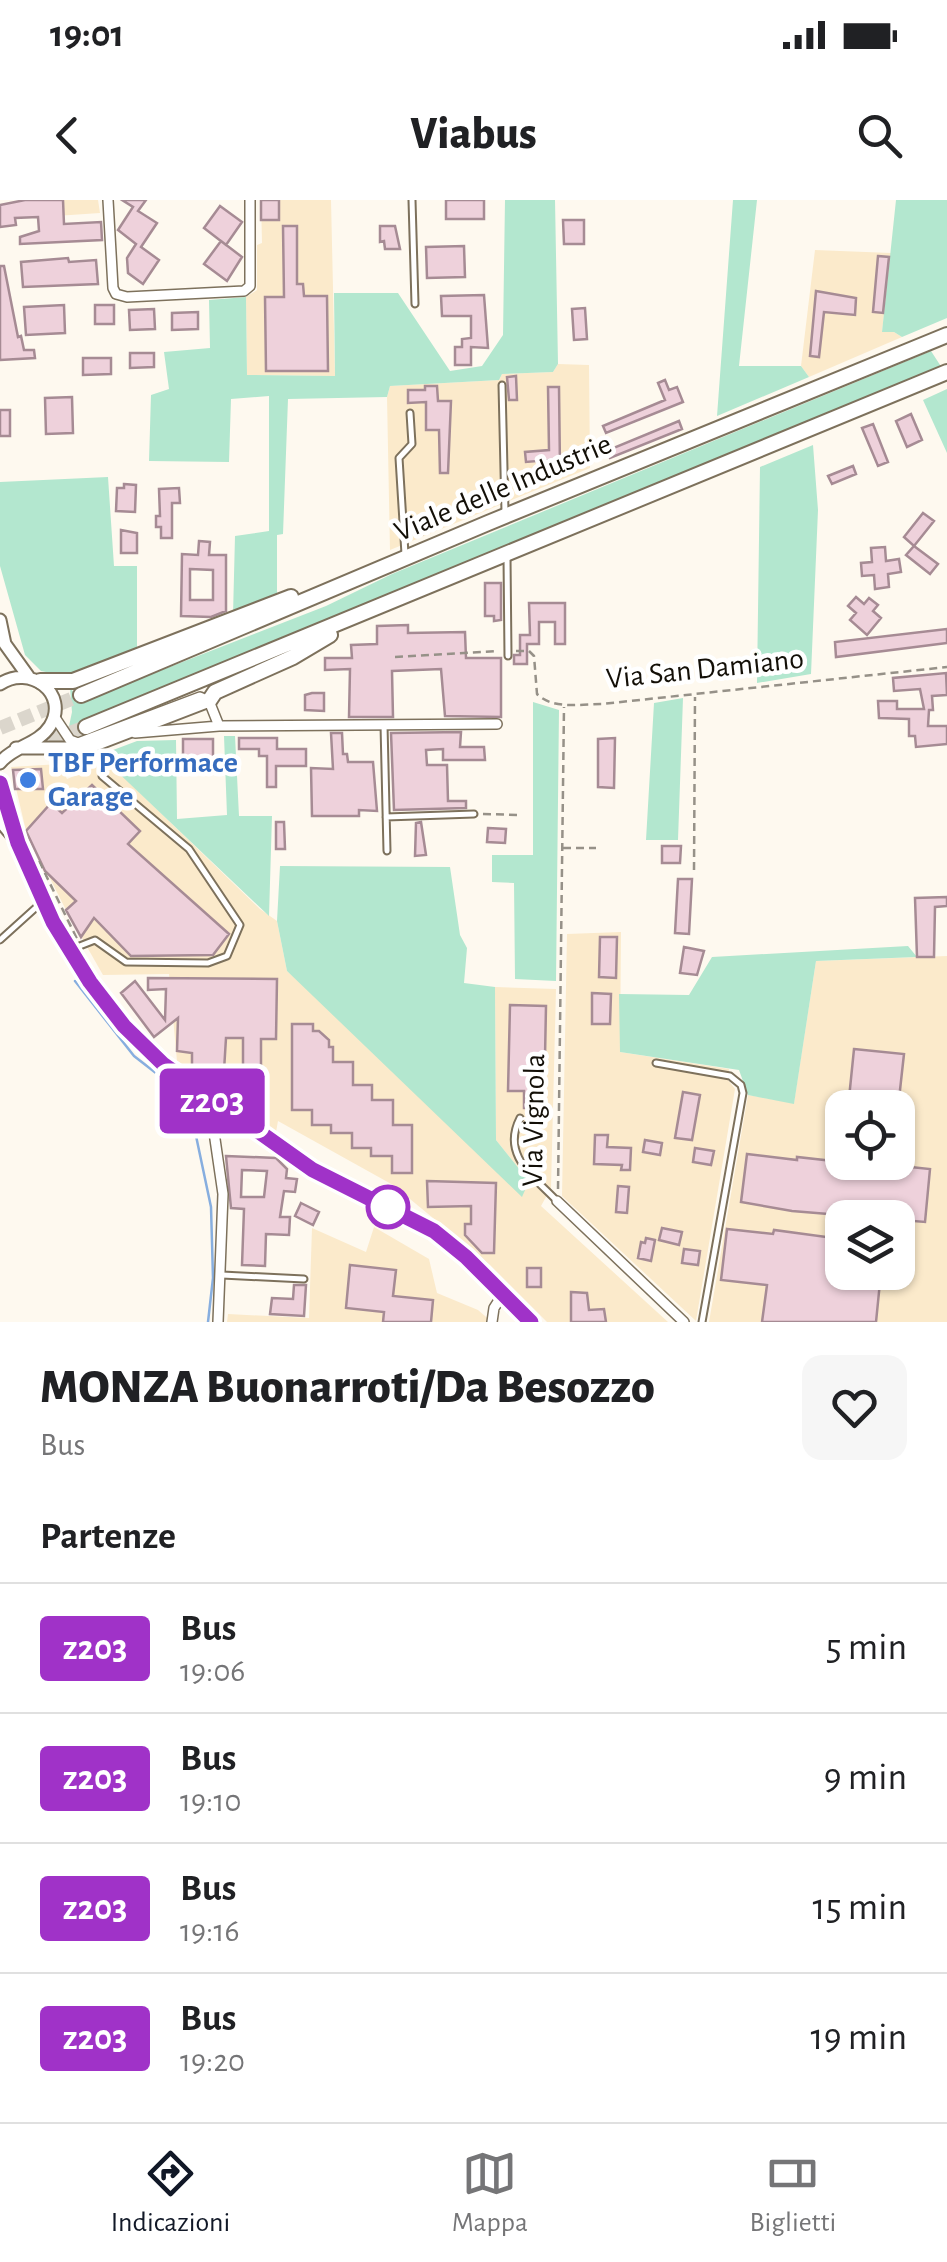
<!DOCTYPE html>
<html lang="it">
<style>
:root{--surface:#fff;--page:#f6f6f6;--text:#202124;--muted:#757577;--line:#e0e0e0;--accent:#111827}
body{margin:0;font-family:"Alegreya Sans",sans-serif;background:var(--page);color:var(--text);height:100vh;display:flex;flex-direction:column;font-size:38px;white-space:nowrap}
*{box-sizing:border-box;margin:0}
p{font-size:32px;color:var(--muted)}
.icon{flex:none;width:55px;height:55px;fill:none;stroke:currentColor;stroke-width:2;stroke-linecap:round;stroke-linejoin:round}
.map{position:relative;height:1122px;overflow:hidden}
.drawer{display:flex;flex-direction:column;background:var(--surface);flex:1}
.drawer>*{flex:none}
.badge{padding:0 20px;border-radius:8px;font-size:35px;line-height:65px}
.fabs{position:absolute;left:825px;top:890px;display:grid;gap:20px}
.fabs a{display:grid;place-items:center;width:90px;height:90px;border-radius:20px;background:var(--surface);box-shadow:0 2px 8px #0004;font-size:50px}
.map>.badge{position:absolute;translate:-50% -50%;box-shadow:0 0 0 5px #fff}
h2{padding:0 40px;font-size:38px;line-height:90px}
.round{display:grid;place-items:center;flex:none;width:105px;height:105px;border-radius:20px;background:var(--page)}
.overview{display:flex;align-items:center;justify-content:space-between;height:170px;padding:0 40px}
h1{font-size:48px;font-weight:800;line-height:75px}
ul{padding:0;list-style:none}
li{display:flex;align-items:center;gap:30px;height:130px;padding:0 40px;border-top:2px solid var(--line)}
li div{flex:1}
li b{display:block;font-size:38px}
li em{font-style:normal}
li .badge{min-width:110px;font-weight:700;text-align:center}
.status{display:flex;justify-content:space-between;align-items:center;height:70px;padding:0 50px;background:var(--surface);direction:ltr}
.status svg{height:28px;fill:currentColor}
header{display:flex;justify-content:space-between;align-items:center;height:130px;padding:0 40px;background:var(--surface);font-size:45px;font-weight:800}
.tabs{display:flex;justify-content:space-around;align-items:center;height:140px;border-top:2px solid var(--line);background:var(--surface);font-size:28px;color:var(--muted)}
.tabs a{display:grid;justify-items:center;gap:5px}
.tabs .current{color:var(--accent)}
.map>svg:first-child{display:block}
</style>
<div class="status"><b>19:01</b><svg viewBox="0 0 49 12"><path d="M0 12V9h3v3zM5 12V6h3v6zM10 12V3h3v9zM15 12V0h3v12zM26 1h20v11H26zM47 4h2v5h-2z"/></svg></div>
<header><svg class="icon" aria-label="back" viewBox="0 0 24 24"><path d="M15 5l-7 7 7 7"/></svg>Viabus<svg class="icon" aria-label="search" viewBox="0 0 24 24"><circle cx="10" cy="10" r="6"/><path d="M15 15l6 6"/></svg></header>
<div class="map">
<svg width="947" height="1122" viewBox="0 0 947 1122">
<rect width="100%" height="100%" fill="#fef9ef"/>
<path fill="#fbeacb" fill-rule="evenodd" d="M25,0H98L100,13L26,18Z
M261,0H331L335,176L247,175L246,97L257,90V45L262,43Z
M815,50L891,53L882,132H894L902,137L809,177L801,166Z
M558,164L589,165L590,268L390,350L387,197L390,186L499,180L502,174L553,172Z
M84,561L109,563L260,709L277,721L287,771L529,981L496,940L495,787L556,789L551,988L541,1006L668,1122H547L490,1065L393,985L278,921L276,932L177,861L169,774L103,775L66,710L26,631L11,567L60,564L67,579L86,571Z
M621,732L620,852L729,869L728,880L735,889L696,1121L562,996L567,734Z
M947,756V1122H709L748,895L794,903L816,761ZM842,908H898V962H842ZM842,1018H898V1072H842Z
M374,1027L429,1059L437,1093L478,1110L492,1122H227L228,1114L309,1118L312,1028L366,1052Z"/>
<path fill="#b3e7cf" d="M505,0H555L558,164L553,172L502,174L499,180L390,186L387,197L288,199L283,334L277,335V399L233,415L235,336L269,331V196L231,199L229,262L149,261L151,195L169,189L164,152L210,148L209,100L246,97L247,175L335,176L334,93H398L450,171L482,166L503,135Z
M733,0H757L739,166H801L809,177L717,216Z
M896,0H947V118L902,137L894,132H882Z
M931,151L942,168L82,521L87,538L68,531L72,512L70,487L80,502L326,406L392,374Z
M947,189V253L923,200Z
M813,245L818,310L811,474L757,483L760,267Z
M108,277L114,366H137V449L66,476L41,471L25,455L0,366V282Z
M683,498L678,640H646L654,503Z
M533,502L559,510L556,781L515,779L514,683L492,682V655H533Z
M224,536H235L239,616H272L269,716L109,564L84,561L137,541L176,540L177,619L227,615Z
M280,666L450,667L460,735L467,748L464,783L495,787L496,940L529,981L522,997L287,771L277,721Z
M908,746L917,757L816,761L794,904L748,895L739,870L620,852L619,794L689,795L712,757Z"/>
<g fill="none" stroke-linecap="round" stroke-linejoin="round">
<path stroke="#87aedf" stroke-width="2.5" d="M75,781L134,856L188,898L211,1007L213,1078L208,1122"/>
</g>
<path fill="#eed1db" stroke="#a68b94" stroke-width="2.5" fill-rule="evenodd" d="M25,0H63L64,24L101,22L102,40L20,44V37L39,31L38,17L15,18L16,25L0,27V5Z
M122,0H146L138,11L157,23L141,47L159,60L143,84L128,73L127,58L136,44L118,30L133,7Z
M261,0H279V20H261Z
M446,0H484V19H446Z
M220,6L242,22L226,45L204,28Z
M563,20H584V44H564Z
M283,26H297V84H303L304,96H327L328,171H266L265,97H284Z
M380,26H395L400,49H385L384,41L380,42Z
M221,41L242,57L227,81L204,64Z
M464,46L465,77L427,78L426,47Z
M878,56L889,57L883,113L873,112Z
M68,58L69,62L96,60L98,84L23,87L21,62Z
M0,66H4L18,137L21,136L24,150H34L35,158L0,160Z
M816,91L856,98L855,115L824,112L819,157L810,156Z
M484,95L488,148L471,147V165H455V147H462V139L471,138V116H442L441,96Z
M64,105L65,133L26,135L24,107Z
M95,105H114V124H95Z
M585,108L587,139L574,140L572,109Z
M154,109L155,129L130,130L129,110Z
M198,112V129L172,130V113Z
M130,153H154V167L130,168Z
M83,158H111V174L83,175Z
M516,176L517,200H509L507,177Z
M665,180L669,190L677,187L683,202L606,233L603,226L665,200L658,183Z
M425,186H437L438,201H451L448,273H440L439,230H426V202L408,203V190H425Z
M548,187H559L560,268H549V260L526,262L525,252L549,250Z
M72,197L73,233L46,234L45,198Z
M0,210H10V236H0Z
M911,214L922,240L907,247L896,221Z
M679,221L682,229L610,258L606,251Z
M873,224L888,262L878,266L862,228Z
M853,266L856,274L832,284L828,276Z
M124,284L136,285L135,312L116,311L117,288H124Z
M179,288L180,303H172V338H161V327H156V316H160L159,289Z
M923,313L934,321L914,346L904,337Z
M436,319V329L418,336L414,322Z
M121,330L137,333V353H121Z
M199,341L210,342L209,355H226V411L211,417L181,416L182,354L198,355ZM190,369L213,370V400H190Z
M914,346L938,364L930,374L906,355Z
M885,347L886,361L899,359L901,372L888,374L889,387L875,389L874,375L862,376L861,363L872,362L871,348Z
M485,383H501V420L494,421V416H485Z
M856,397L864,404L869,398L878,405L873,411L881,418L867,435L850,420L856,413L848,406Z
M529,403H565V444H555V422H539V444H527V464H514V455H520V435H530Z
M408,425V433L465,432L466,458H501V517L445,516L441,469L392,471L393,517H349L350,469L325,470V458H352L351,445L377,444V426Z
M947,429V443L836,457L835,442Z
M946,473L947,495L932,496L933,510H929L928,526H947V544L916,547L915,536H909V519L879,518L878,501H897V509H924L920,489L894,491L893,478Z
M312,493H324V511L305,510V495Z
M461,532L460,547H484L485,560H443V549L426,550L427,565H447L448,601H466V608L394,610L391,533Z
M331,533H342L343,554H347L348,562H373L377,611L359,610V616H312L311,568L333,569Z
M239,538H277V549H306V566H276V587H267V556H259V549H239Z
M615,538L614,588L598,587V539Z
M183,539H213V557L183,560Z
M41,569L43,589H15L13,570Z
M92,585L140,631L128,644L229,734L213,755L131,756L94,718L81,737L66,710L76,701L45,671L26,631L51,603L62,613Z
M276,622H284L285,649H276Z
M421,622L426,655L415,656L416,623Z
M488,628L506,629L505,643L487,642Z
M662,646H681L680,663H662Z
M678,679H692L689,734L675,733Z
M947,697V706L935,707L934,757H917L915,698Z
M600,737H617L616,778L599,777Z
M684,747L704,751L697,775L680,773Z
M148,778L277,779L276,839H261V866H243V838H226L223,887L192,866V853L177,851L178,818L154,837L121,793L135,781L165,820L166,789L148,790Z
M592,793L611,794L610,824H592Z
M510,805L546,806L544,908H524V891H508Z
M292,824H313V831H319L329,840V847H333V862H353V885H372V900H393V925H412V973H392V956H371V948H352V933H331V925H312V910H292Z
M854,849L904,854L898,908H848Z
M683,892L700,895L692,940L675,938Z
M595,935H608L607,947L631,948L630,970H621L622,965L594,964Z
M645,940L662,943L660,955L643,952Z
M695,948L714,951L711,965L693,962Z
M747,954L797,960V957L842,962H892V965L930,969L925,1022L792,1011L741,1002Z
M226,956L276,958L287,969L286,978L297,979L295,992L284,991L280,1017H290L289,1035L266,1034L265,1066L242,1065L244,1009L231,1008ZM242,970L267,971L264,997H241Z
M427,981L496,983L494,1053H482L465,1035V1024H471V1006L428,1007Z
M618,986L629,987L627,1013L616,1012Z
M301,1003L319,1012L313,1025L295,1016Z
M662,1028L682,1032L679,1045L659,1040Z
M727,1029L773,1034L774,1030L834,1038L830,1072H881L876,1122H762L767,1085L721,1080Z
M646,1038L655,1040L651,1061L638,1058L641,1042L645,1043Z
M684,1049L700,1051L698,1065L682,1063Z
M350,1065L396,1070L393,1096L433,1100L431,1122H383L384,1112L346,1108Z
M527,1068H541V1087H527Z
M294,1085H306L304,1116L270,1114L272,1098L293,1099Z
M571,1092L587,1093L589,1110L604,1109L606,1122H571Z"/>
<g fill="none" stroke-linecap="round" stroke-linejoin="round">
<path stroke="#dbd6cc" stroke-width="14" stroke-dasharray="14 7" stroke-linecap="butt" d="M0,528L81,495
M29,548L86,527"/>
<defs>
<path id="service" d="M412,0L415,104
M502,185L505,312
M405,354L399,258L412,244L410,213
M507,357L508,456
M384,525L387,651
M386,617L474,614
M0,740L41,703
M72,749L95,740L126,762L208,763L227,756L240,725L189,649L102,576
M656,863L730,876L741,885L743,893L702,1122
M520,918C501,955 533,976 557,1001
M222,1075L304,1079"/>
<path id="minor" d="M108,0L113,88L116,94L127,97L244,91L250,86V0
M54,516L70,540L78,543L200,497L209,501L219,526
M135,533L219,526L497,524
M209,898L223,994L218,1122
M557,1001L684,1122
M492,1122L494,1108L503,1094"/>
<path id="tertiary" d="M0,420L5,444L28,476
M0,484C29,464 70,493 50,526C38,545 13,546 0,563
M16,548H87L209,501
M0,583L18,643L53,722L90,782L124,826L163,864L313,970L434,1031L466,1057L531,1122
M0,621L15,639"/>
<path id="primary" d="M40,481H73L291,397
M81,495L488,323L947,135
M209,501L215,492L293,457L330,435
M86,527L947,172"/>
</defs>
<use href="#service" stroke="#7d715c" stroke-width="9"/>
<use href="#minor" stroke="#7d715c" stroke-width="12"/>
<use href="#tertiary" stroke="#7d715c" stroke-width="15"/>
<use href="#primary" stroke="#7d715c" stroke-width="18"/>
<path stroke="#969188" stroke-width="2.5" stroke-dasharray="8 5" stroke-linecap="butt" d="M516,451H529L534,456L537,494C553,510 581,504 602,504L947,467
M395,457L498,451
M483,614L521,615
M563,648H596
M39,661L77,739
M694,670L695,497
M558,989L564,507"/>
<use href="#service" stroke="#fff" stroke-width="5"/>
<use href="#minor" stroke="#fff" stroke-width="9"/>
<use href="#tertiary" stroke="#fff" stroke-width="11"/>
<use href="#primary" stroke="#fff" stroke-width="14"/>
</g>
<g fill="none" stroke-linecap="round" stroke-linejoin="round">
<defs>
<path id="line" d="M0,583L18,643L53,722L90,782L124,826L163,864L313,970L434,1031L466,1057L531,1122"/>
</defs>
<use href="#line" stroke="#fff" stroke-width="22"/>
<use href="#line" stroke="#a032c8" stroke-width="15"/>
</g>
<circle fill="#3f7fe0" stroke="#fff" stroke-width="4" cx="28" cy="580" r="10"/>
<circle fill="#fff" stroke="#a032c8" stroke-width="5" cx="388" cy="1007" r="20"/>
<g text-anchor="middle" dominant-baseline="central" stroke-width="9" stroke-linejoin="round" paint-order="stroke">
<g font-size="30" fill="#130f07" stroke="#fff">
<text transform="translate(503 288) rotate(-23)">Viale delle Industrie</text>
<text transform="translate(705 469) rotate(-6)">Via San Damiano</text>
<text transform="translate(534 920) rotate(-89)">Via Vignola</text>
</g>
<g font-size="30" font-weight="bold" fill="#366cbe" stroke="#fff" text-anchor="start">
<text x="48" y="563">TBF Performace<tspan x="48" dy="34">Garage</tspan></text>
</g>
</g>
</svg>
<div class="fabs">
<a><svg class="icon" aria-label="locate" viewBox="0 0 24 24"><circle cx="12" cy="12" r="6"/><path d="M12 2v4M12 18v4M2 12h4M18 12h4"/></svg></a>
<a><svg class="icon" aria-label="layers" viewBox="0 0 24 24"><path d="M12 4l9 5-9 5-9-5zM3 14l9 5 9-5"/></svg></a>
</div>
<b class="badge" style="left:212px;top:901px;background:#a032c8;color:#fff">z203</b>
</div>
<section class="drawer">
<div class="overview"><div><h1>MONZA Buonarroti/Da Besozzo</h1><p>Bus</p></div><a class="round"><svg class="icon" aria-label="heart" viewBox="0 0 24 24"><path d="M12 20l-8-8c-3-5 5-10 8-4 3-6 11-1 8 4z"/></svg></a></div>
<h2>Partenze</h2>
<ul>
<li><span class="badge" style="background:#a032c8;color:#fff">z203</span><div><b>Bus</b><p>19:06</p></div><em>5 min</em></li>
<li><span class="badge" style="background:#a032c8;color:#fff">z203</span><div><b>Bus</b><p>19:10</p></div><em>9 min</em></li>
<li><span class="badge" style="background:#a032c8;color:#fff">z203</span><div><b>Bus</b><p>19:16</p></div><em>15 min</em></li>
<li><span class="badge" style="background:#a032c8;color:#fff">z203</span><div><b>Bus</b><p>19:20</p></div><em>19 min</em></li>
</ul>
</section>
<nav class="tabs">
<a class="current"><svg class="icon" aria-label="directions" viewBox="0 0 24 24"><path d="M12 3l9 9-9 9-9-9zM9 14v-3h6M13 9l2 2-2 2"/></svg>Indicazioni</a>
<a><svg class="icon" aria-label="map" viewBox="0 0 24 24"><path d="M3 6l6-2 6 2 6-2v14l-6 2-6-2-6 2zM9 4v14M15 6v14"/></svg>Mappa</a>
<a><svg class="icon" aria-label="tickets" viewBox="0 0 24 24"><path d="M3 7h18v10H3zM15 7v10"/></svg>Biglietti</a>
</nav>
